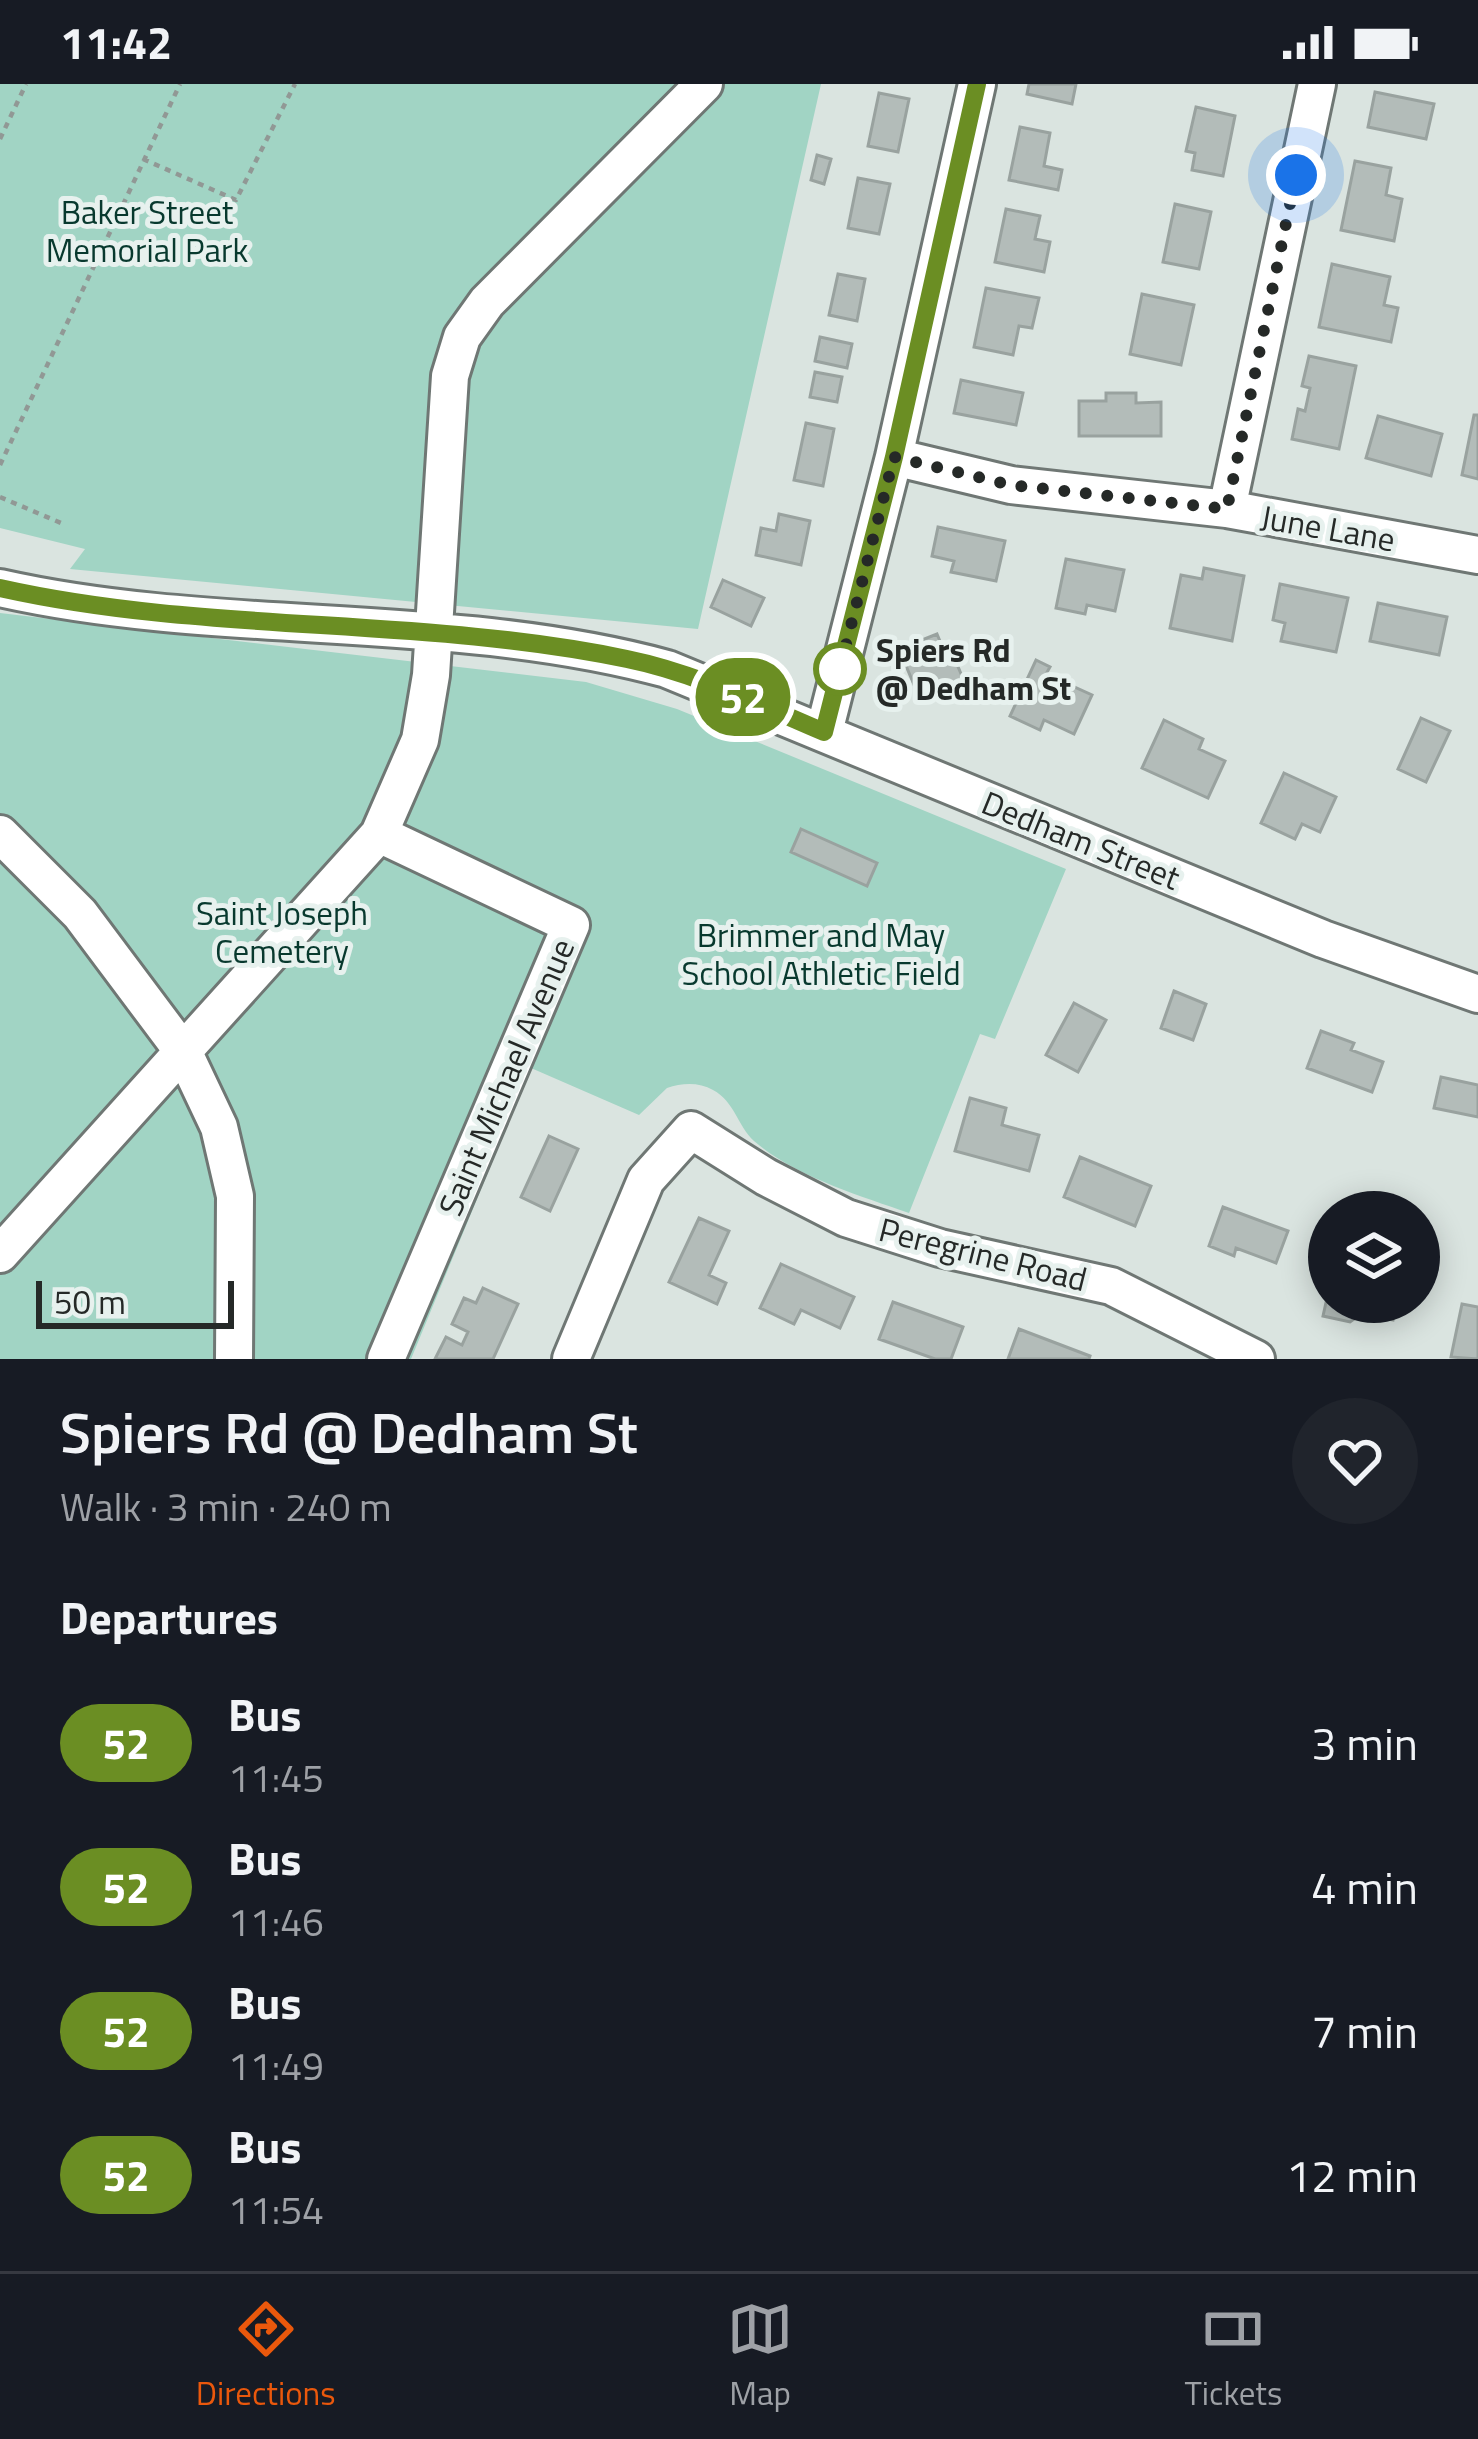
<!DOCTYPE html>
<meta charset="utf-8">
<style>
:root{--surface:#171b24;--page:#20242c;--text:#f1f3f6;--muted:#9ea1a6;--line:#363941;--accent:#ea580c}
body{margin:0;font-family:"Titillium Web",sans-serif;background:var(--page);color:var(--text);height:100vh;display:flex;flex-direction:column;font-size:45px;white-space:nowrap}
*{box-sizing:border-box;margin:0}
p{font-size:39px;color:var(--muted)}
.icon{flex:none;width:66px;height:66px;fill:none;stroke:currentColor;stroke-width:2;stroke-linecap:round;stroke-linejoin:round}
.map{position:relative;height:1275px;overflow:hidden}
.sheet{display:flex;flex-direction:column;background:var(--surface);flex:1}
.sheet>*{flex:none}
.badge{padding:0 24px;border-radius:39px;font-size:42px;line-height:78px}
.buttons{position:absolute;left:1308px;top:1107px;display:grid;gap:24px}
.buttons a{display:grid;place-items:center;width:132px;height:132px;border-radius:50%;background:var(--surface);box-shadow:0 6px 30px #0003;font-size:60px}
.scale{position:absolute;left:36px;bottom:30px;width:198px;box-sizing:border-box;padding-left:12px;border:6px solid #252927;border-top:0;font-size:33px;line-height:42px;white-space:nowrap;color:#252927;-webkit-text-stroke:9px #e7f1ee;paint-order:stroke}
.you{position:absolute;width:60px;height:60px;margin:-30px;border:9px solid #fff;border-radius:50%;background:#1a73e8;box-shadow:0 0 0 18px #1a73e833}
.map>.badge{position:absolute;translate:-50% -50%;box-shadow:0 0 0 6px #fff}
h2{padding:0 60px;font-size:45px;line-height:108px}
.round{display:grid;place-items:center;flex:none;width:126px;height:126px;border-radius:63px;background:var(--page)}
.overview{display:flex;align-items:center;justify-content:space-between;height:204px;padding:0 60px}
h1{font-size:57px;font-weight:600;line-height:90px}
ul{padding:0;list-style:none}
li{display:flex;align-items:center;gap:36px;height:144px;padding:0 60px}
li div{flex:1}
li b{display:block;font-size:45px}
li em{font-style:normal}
li .badge{min-width:132px;font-weight:700;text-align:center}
.status{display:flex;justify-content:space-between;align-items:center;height:84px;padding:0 60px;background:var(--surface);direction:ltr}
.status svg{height:33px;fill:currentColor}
.menu{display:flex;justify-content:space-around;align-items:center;height:168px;border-top:3px solid var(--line);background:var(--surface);font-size:33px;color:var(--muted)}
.menu a{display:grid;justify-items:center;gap:6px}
.menu .selected{color:var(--accent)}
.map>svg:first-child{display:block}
</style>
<div class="status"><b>11:42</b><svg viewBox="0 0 49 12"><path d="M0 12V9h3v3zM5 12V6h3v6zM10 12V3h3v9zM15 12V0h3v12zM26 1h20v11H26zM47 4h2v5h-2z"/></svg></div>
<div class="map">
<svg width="1478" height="1275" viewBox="0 0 1478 1275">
<rect width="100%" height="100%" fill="#dae4e0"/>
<path fill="#a1d4c4" d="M0,0H821L698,545L70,485L85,465L0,444Z
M0,529L586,598L677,625L1066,785L995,955L980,950L909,1129C860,1112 794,1092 754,1057C737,1041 735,1018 713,1006C699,998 682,999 667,1004L639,1031L531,984L411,1275H0Z"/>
<path fill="#b3bcb9" stroke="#99a29f" stroke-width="3" d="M1029,0H1076L1072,20L1027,10Z
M1375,8L1434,20L1426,55L1368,43Z
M879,9L909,15L898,68L868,62Z
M1196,23L1235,32L1223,92L1192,86L1195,69L1186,67Z
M1020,43L1050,49L1044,82L1062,86L1058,106L1009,96Z
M817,71L831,75L824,100L811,96Z
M1355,77L1391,84L1386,111L1402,115L1394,157L1341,146Z
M858,94L890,100L879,150L848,144Z
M1175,120L1211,128L1199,185L1163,178Z
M1006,125L1040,132L1035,155L1050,158L1044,188L995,178Z
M1332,180L1390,193L1384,221L1398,224L1391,258L1319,243Z
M838,190L865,195L857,237L829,231Z
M986,204L1039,214L1032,244L1019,242L1013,271L974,263Z
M1142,210L1194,221L1181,281L1130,270Z
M820,253L852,260L847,284L815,277Z
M1309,272L1356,282L1339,365L1292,355L1298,325L1305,327L1310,304L1302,302Z
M815,288L842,293L837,318L810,313Z
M961,296L1023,309L1016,341L954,329Z
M1106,309H1136V319L1161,318V352H1079V317H1106Z
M1474,331H1478V395L1462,391Z
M1378,332L1442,350L1431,392L1366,374Z
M806,339L834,345L823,402L794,396Z
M779,430L810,437L801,481L756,471L761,444L776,447Z
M938,443L1005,457L996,497L951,488L954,477L932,472Z
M1066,475L1124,486L1115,527L1087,521L1085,530L1056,524Z
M1204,484L1244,492L1232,557L1170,544L1181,491L1202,495Z
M723,496L764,514L751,542L711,523Z
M1280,500L1348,514L1336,568L1281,557L1285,539L1273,536Z
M1378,519L1447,533L1439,571L1370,557Z
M937,550L945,569L951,566L964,597L920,615L899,565Z
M1036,576L1050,583L1046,590L1092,611L1074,650L1044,636L1040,646L1010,632Z
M1421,634L1450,647L1426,698L1398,685Z
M1164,636L1203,655L1199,665L1225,677L1208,714L1142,684Z
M1284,689L1336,713L1320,748L1302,740L1295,755L1261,739Z
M801,745L877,779L867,802L791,768Z
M1174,907L1206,920L1193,956L1161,944Z
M1074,919L1106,936L1078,988L1046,971Z
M1321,947L1354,959L1351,966L1383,978L1372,1008L1307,984Z
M1441,993L1478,1001V1033L1434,1024Z
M970,1014L1006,1024L1002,1041L1039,1051L1029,1087L955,1067Z
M549,1052L578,1065L550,1127L521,1113Z
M1080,1073L1151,1102L1135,1142L1064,1113Z
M1223,1123L1288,1147L1276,1179L1236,1164L1234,1172L1209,1162Z
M699,1134L729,1147L709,1191L726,1199L717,1220L669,1198Z
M781,1180L854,1213L840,1244L801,1226L794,1240L760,1224Z
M483,1204L518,1220L493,1275H435L446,1253L462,1261L468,1248L452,1240L464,1214L476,1219Z
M1329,1205V1218H1396L1393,1236L1361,1230L1350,1238L1323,1232Z
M893,1218L963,1243L951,1275H935L879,1255Z
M1462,1220L1478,1223V1275L1451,1273Z
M1019,1245L1090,1272L1089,1275H1008Z"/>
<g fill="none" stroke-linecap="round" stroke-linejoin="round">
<defs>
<path id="minor" d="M894,373L1011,401L1227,425L1478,471
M1227,425L1317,0
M0,504C218,553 451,526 667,585L1323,855L1478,910
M824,648L894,373L977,0
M0,750L80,830L184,969L219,1043L235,1112L234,1275
M379,750L571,841L386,1275
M0,1170L379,750L420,656L431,591L450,292L462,253L487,218L704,0
M571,1275L646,1096L691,1046L766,1093L846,1134L940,1164L1111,1202L1256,1275"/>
</defs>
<use href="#minor" stroke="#6f7774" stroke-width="42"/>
<path stroke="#919895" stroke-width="4.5" stroke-dasharray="6 6" stroke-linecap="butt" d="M0,55L26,0
M143,75L236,116L295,0
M0,381L180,0
M0,413L61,439"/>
<use href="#minor" stroke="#fff" stroke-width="36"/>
</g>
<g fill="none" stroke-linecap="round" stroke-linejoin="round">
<defs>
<path id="line" d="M0,504C205,550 421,532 627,575C696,589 760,621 824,648L894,373L977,0"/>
</defs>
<use href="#line" stroke="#fff" stroke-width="27"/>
<use href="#line" stroke="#6b8e23" stroke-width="18"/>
<path stroke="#252927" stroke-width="12" stroke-dasharray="0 21.6" d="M840,585L835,604L894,373L1011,401L1227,425L1296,91"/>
</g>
<circle fill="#fff" stroke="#6b8e23" stroke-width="6" cx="840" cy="585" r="24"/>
<g text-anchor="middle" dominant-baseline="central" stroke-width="10" stroke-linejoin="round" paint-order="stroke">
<g font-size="33" fill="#08392e" stroke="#e7f1ee">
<text x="147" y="128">Baker Street<tspan x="147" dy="38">Memorial Park</tspan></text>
<text x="282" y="829">Saint Joseph<tspan x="282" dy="38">Cemetery</tspan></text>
<text x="821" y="851">Brimmer and May<tspan x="821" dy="38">School Athletic Field</tspan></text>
</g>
<g font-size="33" fill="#252927" stroke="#e7f1ee">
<text transform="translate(1328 444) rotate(10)">June Lane</text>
<text transform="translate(1081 756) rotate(22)">Dedham Street</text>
<text transform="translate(506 993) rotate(-67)">Saint Michael Avenue</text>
<text transform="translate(983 1170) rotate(14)">Peregrine Road</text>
</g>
<g font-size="33" font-weight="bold" fill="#252927" stroke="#e7f1ee" text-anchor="start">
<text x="876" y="566">Spiers Rd<tspan x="876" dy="38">@ Dedham St</tspan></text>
</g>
</g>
</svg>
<div class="buttons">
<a><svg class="icon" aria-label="layers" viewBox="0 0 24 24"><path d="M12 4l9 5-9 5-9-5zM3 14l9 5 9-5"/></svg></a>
</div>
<div class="scale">50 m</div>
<div class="you" style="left:1296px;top:91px"></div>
<b class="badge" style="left:743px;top:613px;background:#6b8e23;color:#fff">52</b>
</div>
<section class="sheet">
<div class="overview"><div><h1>Spiers Rd @ Dedham St</h1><p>Walk · 3 min · 240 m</p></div><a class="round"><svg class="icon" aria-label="heart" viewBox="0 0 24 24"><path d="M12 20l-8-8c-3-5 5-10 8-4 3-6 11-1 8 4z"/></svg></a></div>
<h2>Departures</h2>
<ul>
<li><span class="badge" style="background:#6b8e23;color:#fff">52</span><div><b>Bus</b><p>11:45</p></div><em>3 min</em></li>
<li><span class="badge" style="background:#6b8e23;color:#fff">52</span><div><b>Bus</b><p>11:46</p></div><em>4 min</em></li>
<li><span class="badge" style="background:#6b8e23;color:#fff">52</span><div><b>Bus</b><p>11:49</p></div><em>7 min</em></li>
<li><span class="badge" style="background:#6b8e23;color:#fff">52</span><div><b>Bus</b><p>11:54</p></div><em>12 min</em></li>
</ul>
</section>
<nav class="menu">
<a class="selected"><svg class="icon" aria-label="directions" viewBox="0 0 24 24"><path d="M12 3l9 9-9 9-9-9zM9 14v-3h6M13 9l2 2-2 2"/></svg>Directions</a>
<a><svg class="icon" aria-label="map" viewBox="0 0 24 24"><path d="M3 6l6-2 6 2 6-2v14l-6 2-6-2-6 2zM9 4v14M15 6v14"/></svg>Map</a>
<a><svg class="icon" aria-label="tickets" viewBox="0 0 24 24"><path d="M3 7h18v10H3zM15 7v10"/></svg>Tickets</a>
</nav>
